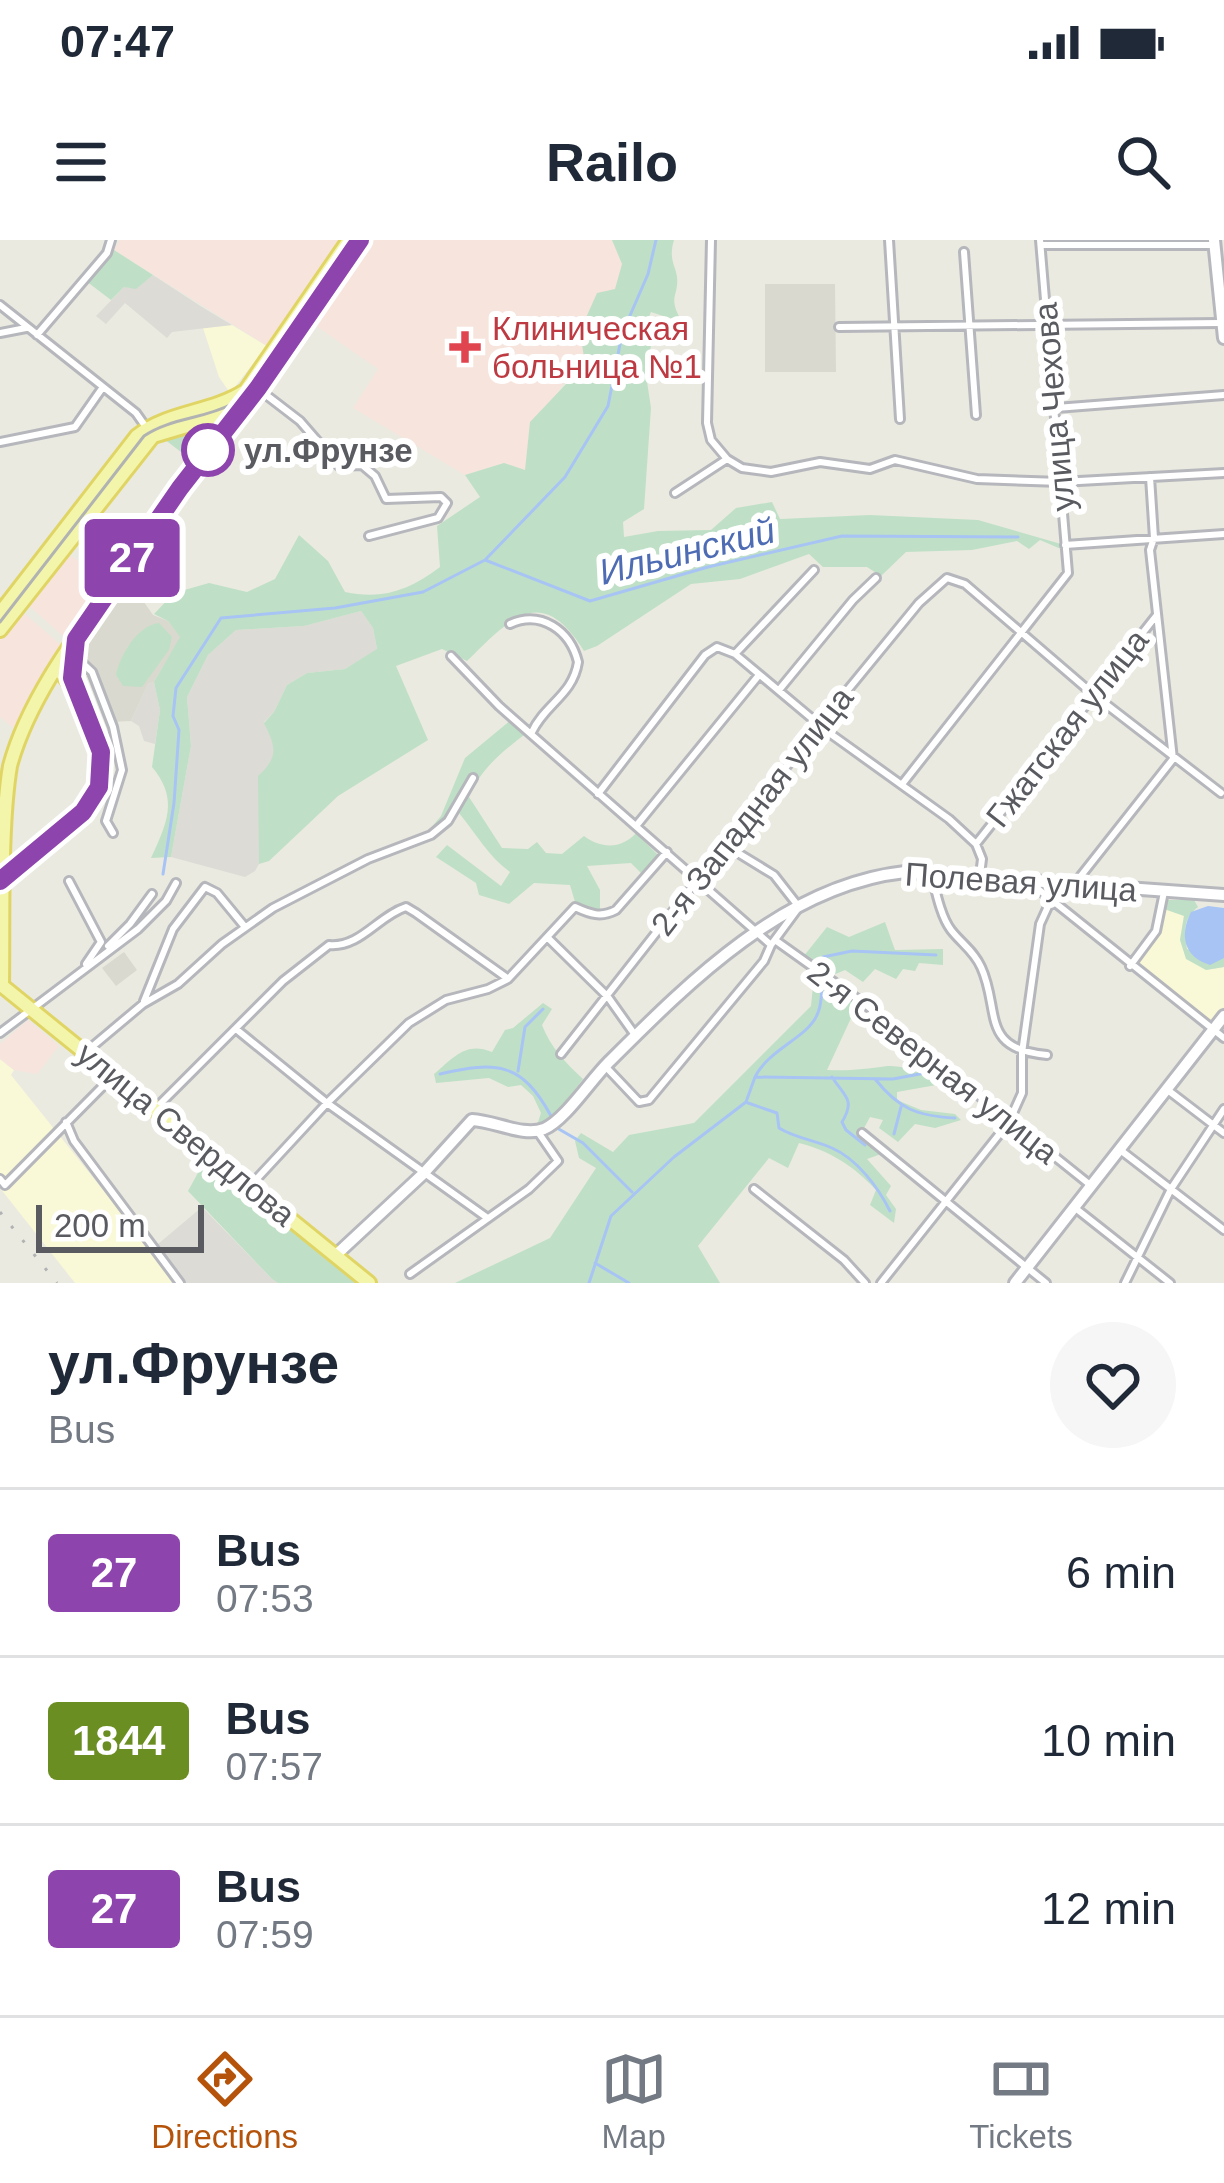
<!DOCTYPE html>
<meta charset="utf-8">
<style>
:root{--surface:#fff;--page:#f6f6f7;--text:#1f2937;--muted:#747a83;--line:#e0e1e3;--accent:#b45309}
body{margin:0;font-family:Arial,sans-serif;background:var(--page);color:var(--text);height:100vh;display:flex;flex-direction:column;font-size:45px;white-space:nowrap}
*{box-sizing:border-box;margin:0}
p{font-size:39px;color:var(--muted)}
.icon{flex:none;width:66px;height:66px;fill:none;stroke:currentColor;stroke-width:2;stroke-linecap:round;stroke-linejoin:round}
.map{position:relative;height:1043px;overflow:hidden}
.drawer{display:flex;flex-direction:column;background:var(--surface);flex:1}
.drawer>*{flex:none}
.badge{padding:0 24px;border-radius:9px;font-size:42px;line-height:78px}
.scale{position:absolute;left:36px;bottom:30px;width:168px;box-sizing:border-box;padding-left:12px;border:6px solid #595b60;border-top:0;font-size:33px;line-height:42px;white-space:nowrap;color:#595b60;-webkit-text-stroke:9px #fff;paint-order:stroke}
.map>.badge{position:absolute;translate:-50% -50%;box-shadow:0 0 0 6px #fff}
.round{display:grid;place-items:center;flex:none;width:126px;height:126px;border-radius:63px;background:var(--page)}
.headline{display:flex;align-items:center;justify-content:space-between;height:204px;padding:0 48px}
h1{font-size:57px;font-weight:700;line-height:90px}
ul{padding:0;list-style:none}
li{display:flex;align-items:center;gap:36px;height:168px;padding:0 48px;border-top:3px solid var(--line)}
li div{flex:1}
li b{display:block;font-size:45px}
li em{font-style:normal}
li .badge{min-width:132px;font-weight:700;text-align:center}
.status{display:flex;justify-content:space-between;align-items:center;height:84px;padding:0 60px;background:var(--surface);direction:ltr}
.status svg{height:33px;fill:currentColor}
header{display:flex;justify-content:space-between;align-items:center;height:156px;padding:0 48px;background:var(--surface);font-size:54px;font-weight:700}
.dock{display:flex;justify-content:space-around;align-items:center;height:168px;border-top:3px solid var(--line);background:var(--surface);font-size:33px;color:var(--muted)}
.dock a{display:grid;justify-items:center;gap:6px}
.dock .current{color:var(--accent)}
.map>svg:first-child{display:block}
</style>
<div class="status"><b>07:47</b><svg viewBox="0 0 49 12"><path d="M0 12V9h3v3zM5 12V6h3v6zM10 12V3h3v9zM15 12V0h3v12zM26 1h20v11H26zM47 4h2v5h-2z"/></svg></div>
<header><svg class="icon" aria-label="menu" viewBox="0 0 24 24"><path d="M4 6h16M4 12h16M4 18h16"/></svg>Railo<svg class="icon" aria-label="search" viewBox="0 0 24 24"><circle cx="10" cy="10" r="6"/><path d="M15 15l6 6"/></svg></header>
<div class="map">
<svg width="1224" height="1043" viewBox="0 0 1224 1043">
<rect width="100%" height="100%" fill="#eaeae1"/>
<path fill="#f9f8d7" d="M232,85L267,106L230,153L219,137L203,88Z
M1171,668L1184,675L1180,700L1206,730L1224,727V767L1213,783L1134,724L1160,692L1164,669Z
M0,819L14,830L11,835L151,1010L172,1043H75L0,948Z"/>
<path fill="#dcdbd5" d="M153,35L202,67L232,85L172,92L167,98L125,63L106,84L96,76L124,47L136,48Z
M361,371L373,388L377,410L345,429L307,433L287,445L274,472L264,482L276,507L272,523L259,536V624L255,631L245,637L171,617L191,506L187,457L208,415L236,390L304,386Z
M154,442L160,470L155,504L144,501L139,486L131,481L148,444Z
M202,967L272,1039L278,1043H183L158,1004Z"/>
<path fill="#dad9cf" d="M765,44H835L836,132H765Z
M121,349L144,362L153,375L168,381L181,397L154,442L148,444L131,481L111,482L77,417Z
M124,712L137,730L116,746L102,728Z"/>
<path fill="#f7e4dd" d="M120,0H342L267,106L114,10Z
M368,0H612L622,24L615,49L585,124L561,146L526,231L504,223L465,235L353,168L378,129L312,83Z
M68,314L105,339L68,394L62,395L28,365Z
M19,369L62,406L28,457L16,490L0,477V394Z
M28,780L59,806L37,834L14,830L0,819V804Z"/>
<path fill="#bfe0c6" d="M612,0H674C668,20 676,26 677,37C679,56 668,56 680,78L678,81L651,72L645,86L653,94L646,135L651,168L644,269L623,282L624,297L658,291L711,290L736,268L772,262L780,279L870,275L978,280L1061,304V309L1040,300L1029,309L1017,301L972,310L906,312L881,336L867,327H823L809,314L740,339L691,344L597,406L584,411C541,342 510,379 467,421L442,409L396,426L428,500L338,556L269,621L259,624L258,536C279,517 276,507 264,483L274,472L287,445L307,433L345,429L377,409L373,388L361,371L304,386L236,390L208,415L187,457L191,506L171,617L151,618C167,583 179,559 152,527L160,470L154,442L180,397L168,381L154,374L174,353L209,343L247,352L275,339L299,295L328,321L345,352C383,360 410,350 440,327L437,286L480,257L465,235L504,223L525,230L530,182L585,124L580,91L597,53L615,49L622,24Z
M114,10L153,35L136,49L124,47L111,60L86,41Z
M217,182L190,219L155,192Z
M159,383L172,397L169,410L142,447L123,446L116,435C120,415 138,385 159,383Z
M512,479L528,492C503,511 481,528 469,557L502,608L528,609L537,602L546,613L562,614L584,596C601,609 622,609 636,593L659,616L643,635L631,623L587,626L600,650V672L575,662L570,645L534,643L509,664L479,655L476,643L436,617L447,605L501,646L510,632C488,616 477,595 459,573L436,596L430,589L441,576L465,518Z
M1166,660H1194L1198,667C1183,678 1184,692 1187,709L1224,718V727L1206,730L1186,719L1180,700L1184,676L1164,669Z
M885,682L895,710L943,709V725L919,723L915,731L903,729L896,739L875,729L863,742L845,730L831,736L803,717L827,687L849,697Z
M814,736L858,763L827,830C849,831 866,829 887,826C901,825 912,831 927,828L929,821L948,836L942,844L897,852V860L921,870L955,874L961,880L935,888L915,884L898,902L879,888L883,880L870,877L863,890L884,913L867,919L891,946L886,955L896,969L894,983L870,965L876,950C854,926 830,911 799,903L788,928L769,918L698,1006L720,1043H455L550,998L596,928L579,918L575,901L581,893L613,912L629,895L694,883L811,766Z
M543,763L552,769L542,785C551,808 565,822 583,839L557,873L537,885L541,873L533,856L521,845L508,847L489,838L436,843L434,834C454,817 466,801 492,812L505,790L513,788Z
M205,920L358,1043H278L272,1039L188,951Z"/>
<path fill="#a7c4f4" d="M1208,666L1224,668V718L1210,725C1184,717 1179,696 1191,672Z"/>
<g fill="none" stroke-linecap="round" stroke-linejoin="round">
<path stroke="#a7c4f4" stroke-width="3" d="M486,319L565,237L608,166L622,94L648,34L656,0
M163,634L174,563L179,490L173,476L176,448L221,378L335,368L423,352L485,320L590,361L708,327L842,296L1018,297
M518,831L525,787L543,769
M440,834C496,821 522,822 551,876
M755,837C769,809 807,798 817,775C824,761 821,734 823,717L852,711L936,715
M832,837C844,856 856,859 842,882L846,890L865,905
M875,839C899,869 917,876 955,878
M748,863L777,873L779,888C795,898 814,900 832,908C857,919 878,947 890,971
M557,888L583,903L632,952
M894,894L901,867
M595,1023L629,1043
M589,1043L611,976L674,917L746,862L755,837L893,839L925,833"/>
<defs>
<path id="street" d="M711,0L707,183L711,200L727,219L742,228L771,232L820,222L870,229L895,220L977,239L1061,242L1224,233
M889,0L900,179
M1041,5H1215
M964,12L976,175
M0,65L136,173L148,190
M839,87L1220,83
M0,93L26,88
M37,95L107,13L111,0
M261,151L300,181L339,226L362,225L375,236L386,259L441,257L447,263L438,278L369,296
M1056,168L1224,155
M0,202L75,187L103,147
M675,253L727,219
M1065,305L1224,294
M510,384C541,370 570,390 578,422C573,455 545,464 532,492
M735,414L814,330
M74,415L92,432L113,487L122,530L106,581L113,593
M451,416L499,466L771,705L799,667L774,635L725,605
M779,450L853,360L876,338
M903,543L1068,333L1040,0
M598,554L705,415L717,407L735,414L828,492L949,579L976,604L982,619L980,635
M636,586L759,435
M976,604L1156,376
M932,636C936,652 941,677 951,690C961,703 974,711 981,727C1001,770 979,809 1047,815
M69,641L101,702L86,724
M1076,642L1173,519L1150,310L1154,298L1150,237
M1033,645L1224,798
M547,697L608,757L635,795
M775,700L866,765L1089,944
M108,706L130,684L152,654
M1130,726L1156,691L1164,652
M144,761L173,689L205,647L217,653L245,687
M236,789L327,863L486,977
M0,793L138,689L166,661L176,643
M87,811L143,764L178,744L222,704L273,668L368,619L431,595L448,581L473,538
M561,814L819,485L919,363L947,338L965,344L1094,455L1221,553
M605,826L639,862L649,860L764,721L771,705
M1169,851L1224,893
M157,867L283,741L329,705C360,708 378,676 406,667L416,673L507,738
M66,882L74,901L180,1043
M862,893L1046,1043
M1119,909L1224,990
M0,939L5,945L111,838
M251,945L327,863L409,783L446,760L488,749L508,739L575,667C590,674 601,678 616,670L667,612
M754,949L844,1020L865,1043
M1074,967L1170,1043
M410,1034L529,949L558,921L538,892
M881,1043L1009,882L1022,853V813L1040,684L1050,662
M1125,1043L1171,949L1224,869"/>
<path id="secondary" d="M1214,0L1224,98
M337,1014L423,934L472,880C495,881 523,897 544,889C565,880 590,841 608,823C689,742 785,645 905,632L1224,655
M1015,1043L1224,776"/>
<path id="primary" d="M244,153L349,0
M0,373L137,196C169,171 211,173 245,151
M0,390L153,196L237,171
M48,602C97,561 117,543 87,480C79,461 73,443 58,430
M0,744L369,1043
M2,746C3,682 0,586 10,526C30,451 91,377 135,313C172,259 209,199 256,152L360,0"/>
</defs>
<use href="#street" stroke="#b6b7bc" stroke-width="12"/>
<use href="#secondary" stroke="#b6b8be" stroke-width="16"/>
<use href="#primary" stroke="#e0d564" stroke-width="18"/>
<use href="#street" stroke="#fff" stroke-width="6"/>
<use href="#secondary" stroke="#fff" stroke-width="10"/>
<use href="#primary" stroke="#f3f5ab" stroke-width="12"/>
<path stroke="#b1b2b2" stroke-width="3" d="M0,382L144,196C170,178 204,179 232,164C266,146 329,37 355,0"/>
<path stroke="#b1b2b2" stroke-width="3" stroke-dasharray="3 15" stroke-linecap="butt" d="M0,972L57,1043"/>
<defs>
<path id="primary-bridge" d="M0,641L48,602"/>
</defs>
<use href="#primary-bridge" stroke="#e0d564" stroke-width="18" stroke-linecap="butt"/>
<use href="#primary-bridge" stroke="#f3f5ab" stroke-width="12"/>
</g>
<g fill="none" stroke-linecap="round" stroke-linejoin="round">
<defs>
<path id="line" d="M0,641L83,572L99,547L101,512L72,438L76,399L180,248L258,148L360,0"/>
</defs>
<use href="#line" stroke="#fff" stroke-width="27"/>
<use href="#line" stroke="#8e44ad" stroke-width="18"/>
</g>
<path fill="#e0444e" stroke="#fff" stroke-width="4.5" d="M459 89h12v12h12v12h-12v12h-12v-12h-12v-12h12z"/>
<circle fill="#fff" stroke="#8e44ad" stroke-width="6" cx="208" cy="210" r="24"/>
<g text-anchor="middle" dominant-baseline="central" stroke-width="12" stroke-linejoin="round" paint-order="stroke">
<g font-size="33" fill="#be3a42" stroke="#fff" text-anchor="start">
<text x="492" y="88">Клиническая<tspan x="492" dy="38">больница №1</tspan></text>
</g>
<g font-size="33" fill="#595b60" stroke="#fff">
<text transform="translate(1054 167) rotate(-95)">улица Чехова</text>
<text transform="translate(1067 488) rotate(-52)">Гжатская улица</text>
<text transform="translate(752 571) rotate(-52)">2-я Западная улица</text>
<text transform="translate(1021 642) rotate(4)">Полевая улица</text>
<text transform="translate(933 822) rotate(38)">2-я Северная улица</text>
<text transform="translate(186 894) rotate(39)">улица Свердлова</text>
</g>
<g font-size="33" font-weight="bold" fill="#595b60" stroke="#fff" text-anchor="start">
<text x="244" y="210">ул.Фрунзе</text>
</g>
<g font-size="36" font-style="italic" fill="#4e6cb4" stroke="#fff">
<text transform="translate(687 311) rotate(-14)">Ильинский</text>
</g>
</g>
</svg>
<div class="scale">200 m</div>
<b class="badge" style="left:132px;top:318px;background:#8e44ad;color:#fff">27</b>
</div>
<section class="drawer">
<div class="headline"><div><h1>ул.Фрунзе</h1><p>Bus</p></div><a class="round"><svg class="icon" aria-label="heart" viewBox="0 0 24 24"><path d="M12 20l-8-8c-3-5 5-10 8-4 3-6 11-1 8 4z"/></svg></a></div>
<ul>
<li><span class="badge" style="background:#8e44ad;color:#fff">27</span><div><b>Bus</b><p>07:53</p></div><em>6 min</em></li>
<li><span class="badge" style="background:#6b8e23;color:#fff">1844</span><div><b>Bus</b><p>07:57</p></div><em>10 min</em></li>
<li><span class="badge" style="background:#8e44ad;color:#fff">27</span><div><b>Bus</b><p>07:59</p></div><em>12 min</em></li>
</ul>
</section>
<nav class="dock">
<a class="current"><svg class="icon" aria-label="directions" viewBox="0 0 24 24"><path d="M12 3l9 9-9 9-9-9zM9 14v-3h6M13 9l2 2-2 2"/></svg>Directions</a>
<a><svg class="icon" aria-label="map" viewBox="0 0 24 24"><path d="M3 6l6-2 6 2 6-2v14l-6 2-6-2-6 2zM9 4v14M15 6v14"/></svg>Map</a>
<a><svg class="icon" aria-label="tickets" viewBox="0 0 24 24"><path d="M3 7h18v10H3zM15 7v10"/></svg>Tickets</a>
</nav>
